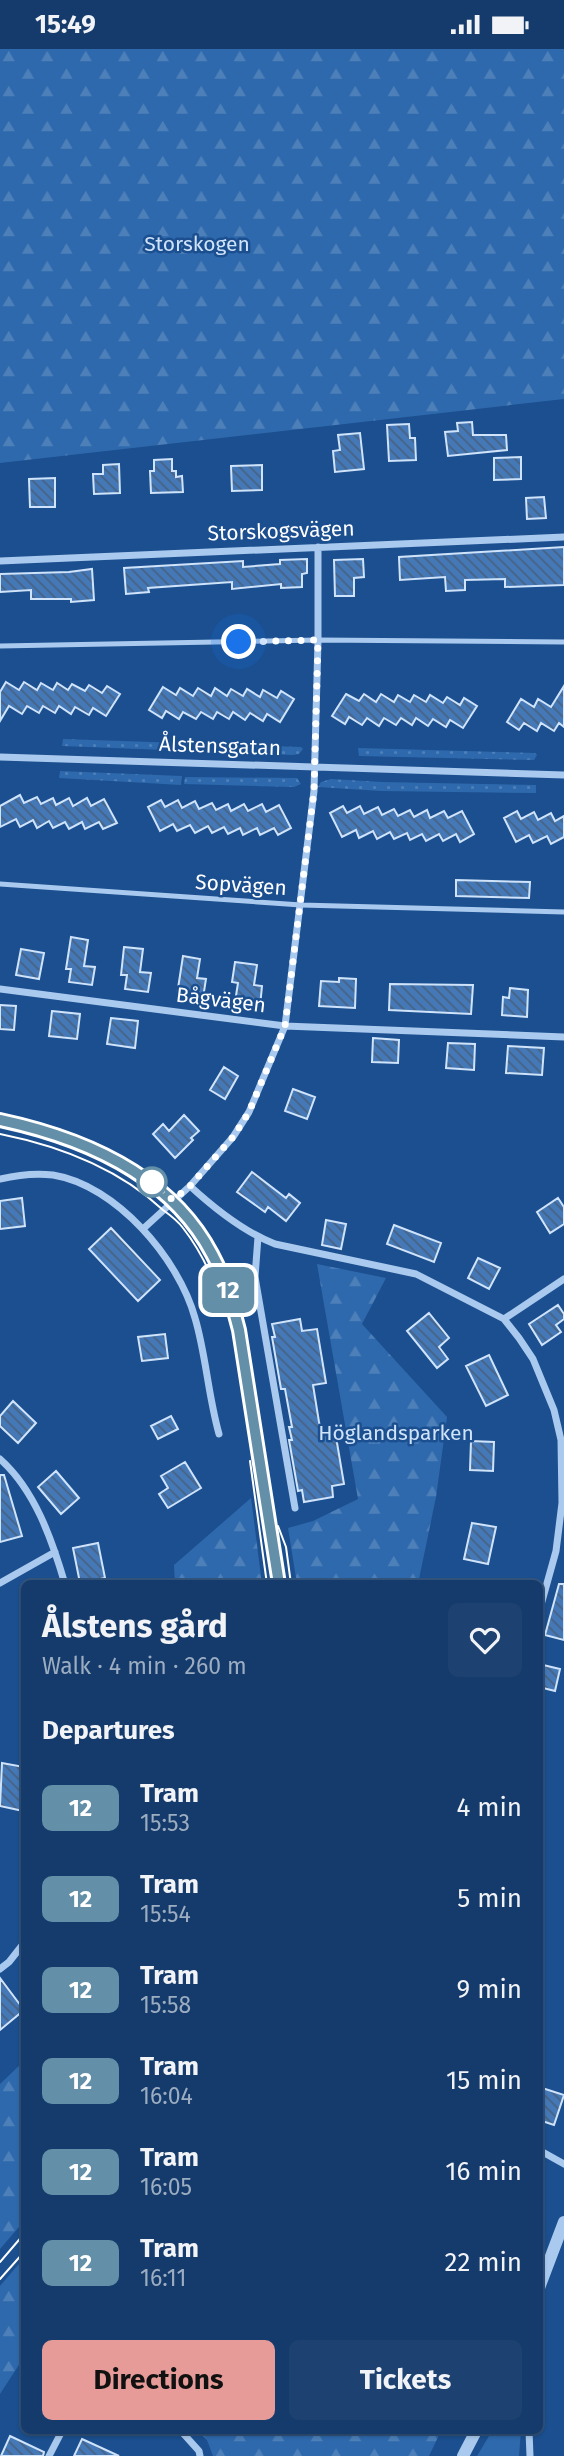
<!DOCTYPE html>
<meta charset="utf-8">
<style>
:root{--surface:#143b6b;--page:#1d4271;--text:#f1f3f6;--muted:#9dadc1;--line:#33557e;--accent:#e69b98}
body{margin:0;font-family:"Fira Sans",sans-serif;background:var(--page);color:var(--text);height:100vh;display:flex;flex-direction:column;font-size:26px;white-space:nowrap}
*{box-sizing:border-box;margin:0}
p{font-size:23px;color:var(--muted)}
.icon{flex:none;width:38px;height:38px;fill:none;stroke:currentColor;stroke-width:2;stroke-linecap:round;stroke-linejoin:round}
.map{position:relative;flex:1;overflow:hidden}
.panel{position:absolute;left:21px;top:1531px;width:522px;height:854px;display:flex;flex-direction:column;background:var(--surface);border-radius:10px;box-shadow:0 2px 5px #0004,0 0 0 2px var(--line)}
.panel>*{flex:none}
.badge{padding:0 14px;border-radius:10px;font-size:24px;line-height:46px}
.you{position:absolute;width:35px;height:35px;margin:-18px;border:5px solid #fff;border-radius:50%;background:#1a73e8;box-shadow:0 0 0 10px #1a73e833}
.map>.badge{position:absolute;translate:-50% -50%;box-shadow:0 0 0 4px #fff}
h2{padding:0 21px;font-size:26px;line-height:63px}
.round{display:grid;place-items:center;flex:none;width:74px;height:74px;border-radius:10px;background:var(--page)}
.overview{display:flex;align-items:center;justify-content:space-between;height:119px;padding:0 21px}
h1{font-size:33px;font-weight:700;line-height:52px}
.cta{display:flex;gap:14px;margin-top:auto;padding:14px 21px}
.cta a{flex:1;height:80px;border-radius:10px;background:var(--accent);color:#111;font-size:28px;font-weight:700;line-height:80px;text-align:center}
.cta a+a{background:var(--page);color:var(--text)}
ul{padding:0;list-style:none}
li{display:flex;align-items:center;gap:21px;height:91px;padding:0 21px}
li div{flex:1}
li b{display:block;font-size:26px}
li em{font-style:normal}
li .badge{min-width:77px;font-weight:700;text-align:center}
.status{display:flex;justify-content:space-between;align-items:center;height:49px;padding:0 35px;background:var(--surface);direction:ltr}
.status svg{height:19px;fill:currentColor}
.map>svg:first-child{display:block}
</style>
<div class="status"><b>15:49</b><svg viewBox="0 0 49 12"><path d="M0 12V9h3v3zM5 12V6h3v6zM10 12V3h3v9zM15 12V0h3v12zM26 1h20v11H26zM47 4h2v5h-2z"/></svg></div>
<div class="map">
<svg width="564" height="2407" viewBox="0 0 564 2407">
<defs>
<pattern id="grass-dots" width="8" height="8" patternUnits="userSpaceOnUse" patternTransform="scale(1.75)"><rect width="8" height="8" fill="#2e69ad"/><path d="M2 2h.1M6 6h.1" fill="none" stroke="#4d80b9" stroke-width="1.8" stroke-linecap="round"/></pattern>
<pattern id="forest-firs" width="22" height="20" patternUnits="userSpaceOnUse" patternTransform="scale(1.75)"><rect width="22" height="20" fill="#2e69ad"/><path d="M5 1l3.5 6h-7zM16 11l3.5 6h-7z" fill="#4d80b9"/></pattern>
<pattern id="building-back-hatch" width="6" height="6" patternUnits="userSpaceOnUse" patternTransform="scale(1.75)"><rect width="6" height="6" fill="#4478b7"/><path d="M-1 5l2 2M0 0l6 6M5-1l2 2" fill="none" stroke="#486282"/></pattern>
</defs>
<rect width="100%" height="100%" fill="#1b4f8f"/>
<path fill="url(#grass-dots)" d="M63,690L301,698L303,700L299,705L293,706L62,697Z
M358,699L535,704L537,706L534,711L359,707Z
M60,722L182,727L181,736L59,729Z
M185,728L297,729L301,735L294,738L184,735Z
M331,730L382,733L536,736V744L381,742L318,738L321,733Z"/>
<path fill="url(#forest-firs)" d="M0,0H564V350L0,414Z
M317,1215L386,1229L362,1275L447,1368L436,1448L418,1535H297L288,1479L313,1472L358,1450Z
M251,1449L262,1535H175L174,1516Z
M24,2012V2172L0,2200V2035Z
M24,2209V2308L0,2345V2237Z
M198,2382H441L429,2407H213L207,2391Z"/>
<path fill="#2e69ad" d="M492,2382H521L519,2407H477Z"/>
<path fill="url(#building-back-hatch)" stroke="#cfe3fa" stroke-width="2" d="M472,373L473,386H506L507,401L448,407L445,383L458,382L457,374Z
M409,375L410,389H415L416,411L389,412L387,376Z
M360,384L364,420L335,423L333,402L340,401L338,386Z
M521,408V430L494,431V409Z
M172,410V422H176V428L182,427L183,443L151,444L150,422H154V411Z
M119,415L120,444L94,445L93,425H103V416Z
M262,416V441L232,442L231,417Z
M55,429V458H30L29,430Z
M544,448L546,469L527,470L526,449Z
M564,498V536L505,538V530L465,531V541L446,542L445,528L400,531L399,508Z
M307,510V524L302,525V538L281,539V535L232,540V533L148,539L149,543L126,545L124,519L243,512V518L280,515V511Z
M363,510L364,528L354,529V547H335L334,511Z
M92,520L94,551L71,553V550H31V541L0,543V525L69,523Z
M6,633L19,641L24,633L37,641L41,634L53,641L57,634L68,641L72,635L85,642L89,636L102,644L107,637L120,645L106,667L93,659L89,666L75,658L71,665L59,657L55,664L43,657L39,664L27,657L22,665L9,657L0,672V643Z
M564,637V678L559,674L554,682L541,674L537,682L524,674L519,681L507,673L521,650L534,658L538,650L551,658Z
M163,638L176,646L180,639L193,647L198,639L211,647L215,639L227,647L231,640L243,647L247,640L260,648L263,641L277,649L281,642L294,650L280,673L267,665L263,672L250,664L245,671L233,663L229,670L217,663L213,670L201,663L196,670L183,663L179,670L166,662L162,669L149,661Z
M346,645L359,652L364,645L376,653L381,645L394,653L398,646L410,653L414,646L426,653L430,646L443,654L447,648L460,656L464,649L477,657L463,679L450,671L446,678L433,670L428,677L416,669L412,676L401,669L396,676L384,669L379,677L367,669L362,676L349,668L345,675L332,667Z
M20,746L24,754L37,748L41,755L53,749L56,756L69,749L73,757L87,749L91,757L104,750L117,774L103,780L99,773L85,780L82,773L69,780L65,773L53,779L49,772L37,779L33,771L20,778L16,770L0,778V757Z
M161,751L165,758L178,751L182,759L195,752L199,760L212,754L216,761L228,755L231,762L244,755L248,762L262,755L266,763L279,756L291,779L278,786L274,779L260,786L257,779L243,786L240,779L228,785L224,778L212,784L208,777L195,784L190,776L177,782L173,775L160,782L148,758Z
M343,757L347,764L360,757L364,765L378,758L382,766L394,760L398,767L410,761L414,768L427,761L430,769L444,762L448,769L462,762L474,785L460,793L456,785L443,792L439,785L426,792L422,785L410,791L407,784L394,790L390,783L377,790L373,782L359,789L356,781L342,788L330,764Z
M517,762L521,770L534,763L538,771L551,764L555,772L564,767V788L551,795L547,787L533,794L529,786L516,793L504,769Z
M456,831L530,833L529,849L456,847Z
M71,888L88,891L84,917L95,918L92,936L69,933L71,920H66Z
M124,898L143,900L140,923L151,924L148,943L125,940L127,926H121Z
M21,900L44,904L39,930L16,926Z
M183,907L200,910L197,929L206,930L203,949L177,946Z
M235,913L257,916L254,936L262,937L260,957L235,953L238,934L232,933Z
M339,929L356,930L355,959L319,957L321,932L339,933Z
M390,935L473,936L471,965L389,961Z
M510,939L528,941L527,968L502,966L503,948L509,949Z
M0,956L16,957L14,981L0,980Z
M52,962L80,965L77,990L49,987Z
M111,969L138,972L135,999L107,995Z
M373,989L399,991L398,1014L372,1013Z
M448,994L475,995L474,1021L446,1019Z
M508,997L544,999L542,1026L506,1024Z
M224,1018L238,1027L225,1050L210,1041Z
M293,1040L315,1048L307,1070L285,1062Z
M184,1066L199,1082L191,1089L193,1091L175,1109L153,1085L163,1075L169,1082Z
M252,1123L286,1149L289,1145L300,1154L286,1172L268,1158L265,1163L237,1143Z
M22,1149L25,1177L0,1180V1152Z
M558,1149L564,1158V1175L550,1184L537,1163Z
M326,1171L346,1175L341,1200L322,1196Z
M394,1176L441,1194L434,1213L387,1195Z
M111,1179L160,1231L138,1252L89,1200Z
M478,1209L500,1219L489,1240L468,1229Z
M558,1256L564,1265V1270L556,1276L561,1283L542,1296L529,1275Z
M429,1264L449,1289L439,1298L448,1310L437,1319L407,1282Z
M300,1270L302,1282L317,1280L326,1334L313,1336L319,1373L322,1384L335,1382L344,1435L332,1437L333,1448L304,1453L302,1441L298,1442L289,1391H292L289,1378H292L285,1340H281L272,1288H275L272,1275Z
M165,1285L168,1309L142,1312L138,1288Z
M489,1306L508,1346L486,1357L466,1317Z
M13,1352L36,1374L18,1394L0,1377V1367Z
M171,1367L178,1380L158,1390L151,1377Z
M471,1392L494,1393L493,1422L470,1421Z
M185,1413L201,1439L168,1459L159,1445L168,1439L161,1427Z
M56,1422L79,1449L61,1465L38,1438Z
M0,1426H4L22,1487L0,1493Z
M472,1474L496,1478L488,1515L464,1510Z
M98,1494L105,1529L80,1534L73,1499Z
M559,1535H564V1591L545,1586Z
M539,1615L560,1620L555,1642L539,1638Z
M2,1714L24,1718L23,1762L0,1757Z
M0,1929L24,1961L0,1981Z
M539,2038L564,2046L554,2076L539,2071Z
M10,2387L44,2403L43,2407H1Z
M82,2390L119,2407H74Z"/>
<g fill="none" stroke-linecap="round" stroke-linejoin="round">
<path stroke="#a9c9ee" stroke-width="5" d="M0,597L318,591L564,593
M0,835L301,856L564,863"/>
<path stroke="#a9c9ee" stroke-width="7" d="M0,512L564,488
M0,708L564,726
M0,940L285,977L564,988
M0,1130C17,1126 36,1124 53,1126C116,1136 179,1210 195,1269C206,1306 208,1346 219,1385
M190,1137C215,1160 244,1183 275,1195L416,1225L504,1270L519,1289L533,1310L554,1361L561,1391L562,1454L556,1502L539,1563
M144,1179L190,1137L233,1088L249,1063L285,977L314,742L318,591V498
M258,1188L255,1228L295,1459
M504,1270L564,1230
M0,1410C35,1441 52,1491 65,1535
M0,1534L55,1503
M0,1920L9,1913L24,1894
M539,2101L564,2115
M181,2382L199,2402L200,2407
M529,2382L530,2407
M49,2407L62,2382"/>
<path stroke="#a9c9ee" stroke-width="12" d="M539,2239L564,2173
M463,2407L476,2382"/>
<path stroke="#fff" stroke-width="2" d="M0,1071C84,1089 170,1125 212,1205C225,1229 232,1255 239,1281L279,1535
M0,1085C60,1097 118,1119 163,1161C170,1166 178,1172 183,1179C201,1202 215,1233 223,1260
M250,1412L267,1535
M278,1477L286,1498L291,1535
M0,2213L24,2185
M0,2230L24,2203"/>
</g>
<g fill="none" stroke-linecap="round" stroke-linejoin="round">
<defs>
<path id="line" d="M0,1071C84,1089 170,1125 212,1205C225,1229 232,1254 239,1281L279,1535"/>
</defs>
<use href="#line" stroke="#fff" stroke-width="16"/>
<use href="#line" stroke="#648fa8" stroke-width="10"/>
<path stroke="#fff" stroke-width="7" stroke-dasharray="0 12.6" d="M152,1133L173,1151L190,1137L233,1088L249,1063L285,977L314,742L318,591L239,593"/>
</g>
<circle fill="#fff" stroke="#648fa8" stroke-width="3.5" cx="152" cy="1133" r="14"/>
<g text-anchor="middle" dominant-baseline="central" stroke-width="5" stroke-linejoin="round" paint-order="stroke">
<g font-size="21" fill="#cfe3fa" stroke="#1b4f8f">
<text x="197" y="195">Storskogen</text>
<text x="396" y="1384">Höglandsparken</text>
</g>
<g font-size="21" fill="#fff" stroke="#1b4f8f">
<text transform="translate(281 482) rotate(-2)">Storskogsvägen</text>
<text transform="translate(220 697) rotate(2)">Ålstensgatan</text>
<text transform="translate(241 836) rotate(4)">Sopvägen</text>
<text transform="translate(221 951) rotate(7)">Bågvägen</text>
</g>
</g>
</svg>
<div class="you" style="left:239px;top:593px"></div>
<b class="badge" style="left:228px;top:1241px;background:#648fa8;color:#fff">12</b>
<section class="panel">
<div class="overview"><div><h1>Ålstens gård</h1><p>Walk · 4 min · 260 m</p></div><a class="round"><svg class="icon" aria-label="heart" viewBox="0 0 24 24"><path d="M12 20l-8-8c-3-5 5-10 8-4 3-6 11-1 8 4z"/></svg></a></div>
<h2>Departures</h2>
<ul>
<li><span class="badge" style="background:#648fa8;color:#fff">12</span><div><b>Tram</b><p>15:53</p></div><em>4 min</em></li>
<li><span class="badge" style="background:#648fa8;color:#fff">12</span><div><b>Tram</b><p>15:54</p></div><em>5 min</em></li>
<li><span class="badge" style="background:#648fa8;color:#fff">12</span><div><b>Tram</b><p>15:58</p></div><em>9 min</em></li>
<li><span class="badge" style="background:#648fa8;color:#fff">12</span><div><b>Tram</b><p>16:04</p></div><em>15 min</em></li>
<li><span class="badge" style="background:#648fa8;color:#fff">12</span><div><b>Tram</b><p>16:05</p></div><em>16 min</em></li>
<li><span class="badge" style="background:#648fa8;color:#fff">12</span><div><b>Tram</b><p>16:11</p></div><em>22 min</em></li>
</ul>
<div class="cta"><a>Directions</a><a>Tickets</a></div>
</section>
</div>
